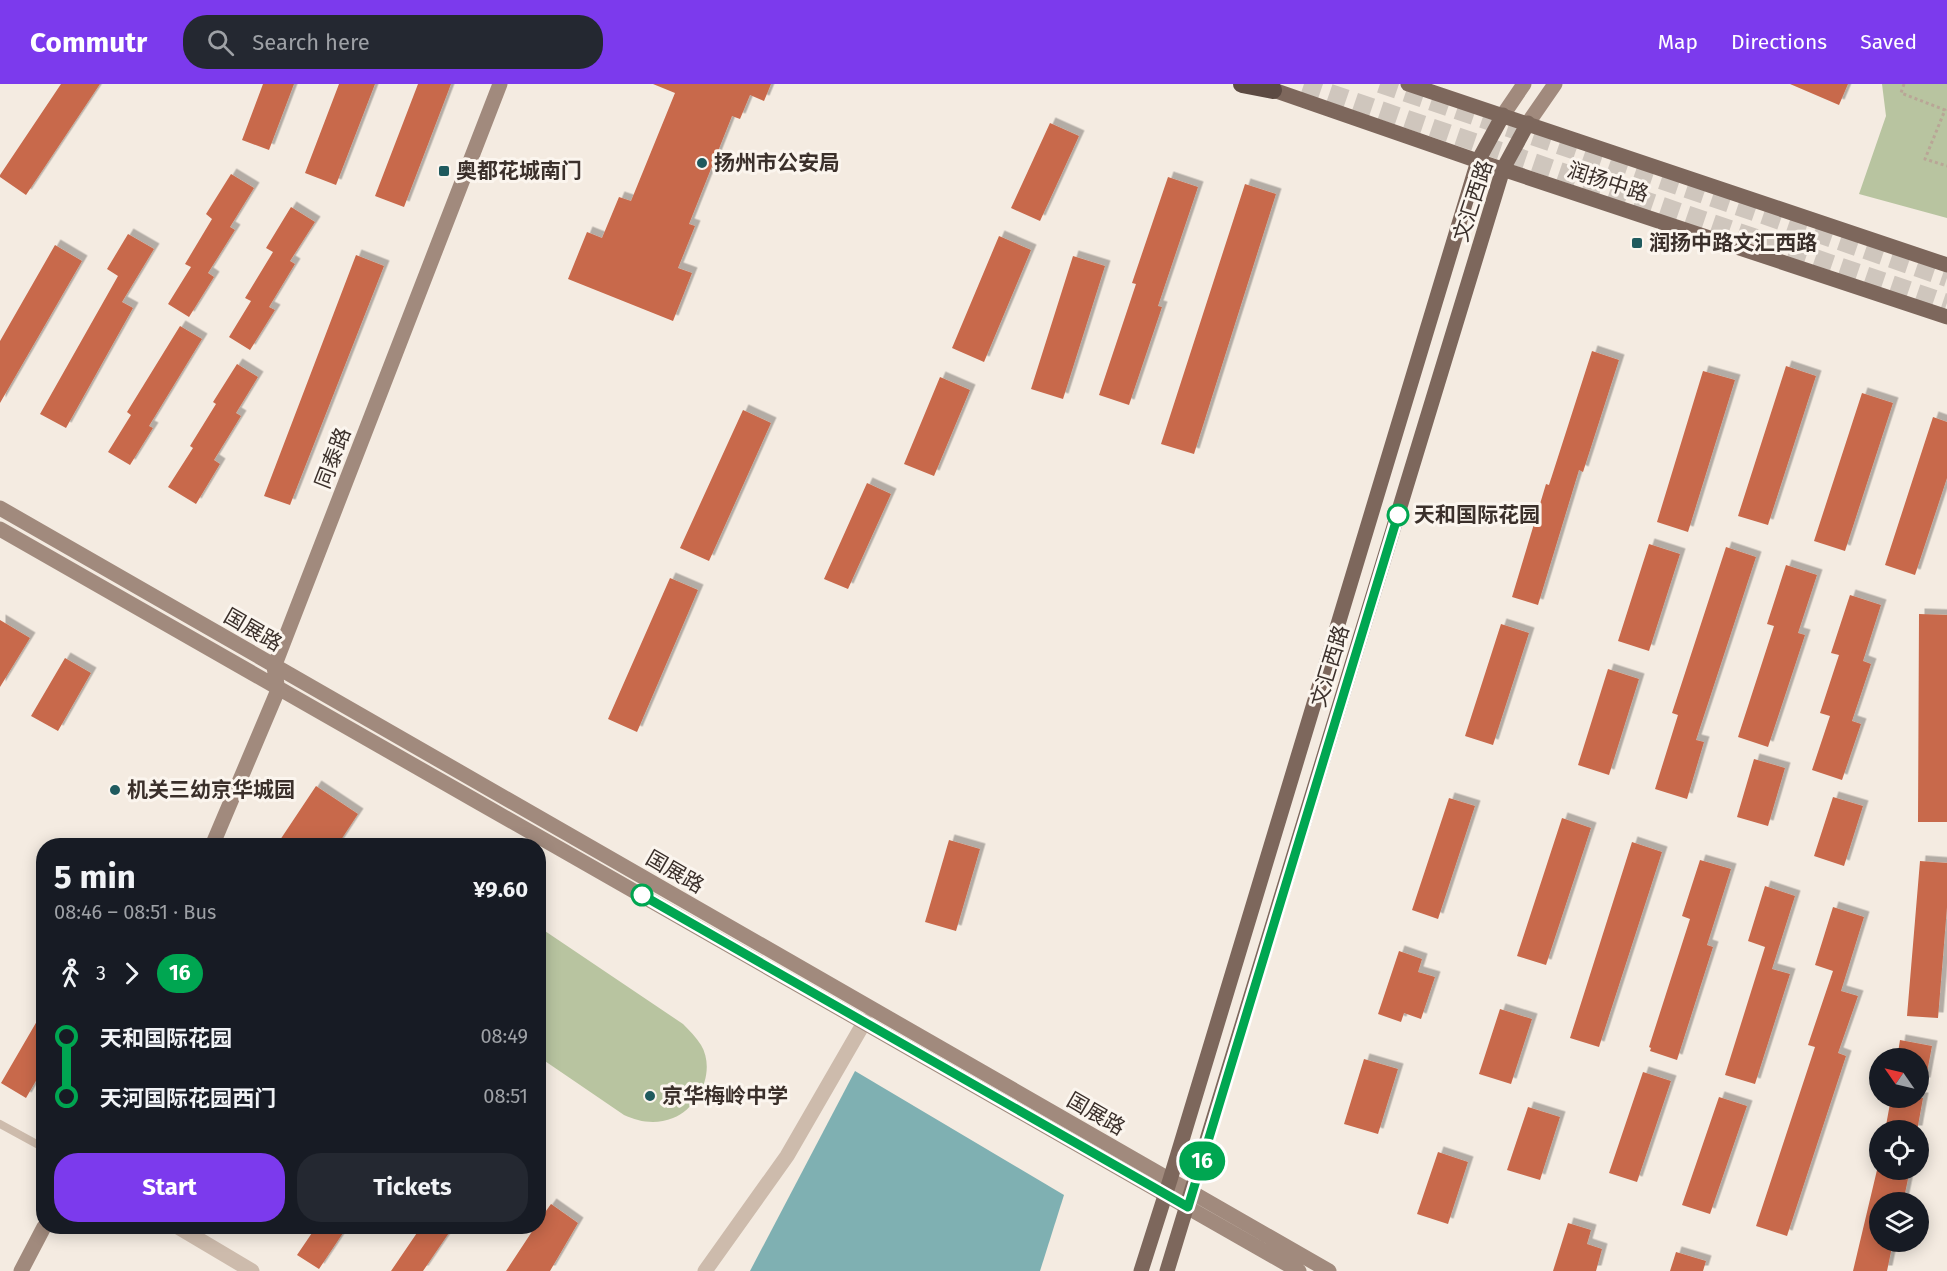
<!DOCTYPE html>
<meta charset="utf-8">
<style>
:root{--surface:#171b24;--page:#242831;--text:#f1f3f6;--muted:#9ea1a6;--accent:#7c3aed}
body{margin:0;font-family:"Fira Sans","Noto Sans SC",sans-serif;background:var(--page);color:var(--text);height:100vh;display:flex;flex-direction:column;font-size:22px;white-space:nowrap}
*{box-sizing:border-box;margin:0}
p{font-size:20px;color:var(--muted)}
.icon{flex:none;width:33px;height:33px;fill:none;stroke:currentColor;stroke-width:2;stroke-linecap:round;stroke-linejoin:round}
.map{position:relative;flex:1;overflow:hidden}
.panel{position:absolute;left:36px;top:754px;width:510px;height:396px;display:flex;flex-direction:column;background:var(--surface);border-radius:24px;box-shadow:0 3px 15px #0003}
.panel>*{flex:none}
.badge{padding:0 12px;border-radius:20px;font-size:21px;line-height:39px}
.needle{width:39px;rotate:304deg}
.tools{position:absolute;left:1869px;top:964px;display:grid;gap:12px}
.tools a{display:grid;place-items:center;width:60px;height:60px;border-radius:50%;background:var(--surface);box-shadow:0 3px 15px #0003;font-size:30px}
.map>.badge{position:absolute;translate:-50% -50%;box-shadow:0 0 0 3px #fff}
.legs{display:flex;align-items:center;gap:9px;height:66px;padding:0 18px;font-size:20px}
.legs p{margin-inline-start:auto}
.head{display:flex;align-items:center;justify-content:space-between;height:102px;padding:0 18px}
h1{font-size:33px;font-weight:700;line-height:45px}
.action{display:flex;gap:12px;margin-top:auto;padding:12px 18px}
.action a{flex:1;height:69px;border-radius:24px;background:var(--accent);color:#fff;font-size:24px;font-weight:700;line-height:69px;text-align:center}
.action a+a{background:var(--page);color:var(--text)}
ul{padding:0 18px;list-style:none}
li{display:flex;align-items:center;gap:21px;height:60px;font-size:22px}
li i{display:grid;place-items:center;width:9px;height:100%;margin:0 8px;background:currentColor}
li i::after{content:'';width:15px;height:15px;margin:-8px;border:4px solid;border-radius:50%;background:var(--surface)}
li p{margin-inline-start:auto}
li:first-child i{background:linear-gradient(#0000 50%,currentColor 0)}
li:last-child i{background:linear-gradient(currentColor 50%,#0000 0)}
header{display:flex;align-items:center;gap:36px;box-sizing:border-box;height:84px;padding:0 30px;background:var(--accent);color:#fff}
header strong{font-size:28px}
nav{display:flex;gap:33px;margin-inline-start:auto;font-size:21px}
.search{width:420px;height:54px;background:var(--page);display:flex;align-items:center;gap:15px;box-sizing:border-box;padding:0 21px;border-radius:24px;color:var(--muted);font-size:22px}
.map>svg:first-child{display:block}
</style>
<header>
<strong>Commutr</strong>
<div class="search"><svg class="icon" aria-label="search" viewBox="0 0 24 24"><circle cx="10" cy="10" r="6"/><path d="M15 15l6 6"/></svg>Search here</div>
<nav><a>Map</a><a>Directions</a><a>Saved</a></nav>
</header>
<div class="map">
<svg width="1947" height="1187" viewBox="0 0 1947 1187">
<defs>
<filter id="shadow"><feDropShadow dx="5.5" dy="-5.5" stdDeviation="0" flood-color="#0004"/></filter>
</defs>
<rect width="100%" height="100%" fill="#f4ebe1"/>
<path fill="#b8c4a0" d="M1882,0H1947V134L1859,110L1886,32Z
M539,843L683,940C689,946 696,953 701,961C716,986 700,1023 673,1034C656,1041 639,1038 624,1031L539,973Z"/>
<path fill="#7fb0b2" d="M855,987L1064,1111L1040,1187H750Z"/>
<path fill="#c8694b" filter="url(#shadow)" d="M61,0H100L26,111L0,93V91Z
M263,0H294L269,66L242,56Z
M339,0H375L336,101L305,89Z
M418,0H451L404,123L375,112Z
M653,0H771L764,17L750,11L740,35L732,32L689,140L695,142L678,184L692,189L673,237L568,195L587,148L602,154L619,113L631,117L675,9Z
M1790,0H1848L1839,21Z
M1050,39L1079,52L1040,137L1011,124Z
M231,90L254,104L230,143L235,146L208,189L214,193L189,233L168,220L191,183L185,180L212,135L206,130Z
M1168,93L1198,103L1158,222L1162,223L1129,321L1099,311L1136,200L1132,199Z
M1245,100L1276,110L1194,370L1161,360Z
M291,123L315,138L290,177L295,180L269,223L275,226L250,266L229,253L251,217L245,214L273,168L266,164Z
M128,150L154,165L122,218L133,224L66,344L40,330L118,192L107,185Z
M999,152L1031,166L984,278L952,264Z
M55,161L82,177L0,319V257Z
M356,171L384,182L290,421L264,412Z
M1073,172L1105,182L1063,315L1031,305Z
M180,242L202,255L149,342L153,344L130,381L108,368L131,331L127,328Z
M1592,267L1619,276L1583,388L1579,386L1538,521L1512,513L1546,400L1549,401Z
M237,280L258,293L236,329L241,332L214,376L220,380L196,420L168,403L193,364L190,362L216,320L213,318Z
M1786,282L1816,292L1768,441L1738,432Z
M1703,287L1735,296L1688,448L1657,438Z
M940,293L970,306L934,392L904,380Z
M1862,309L1893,319L1845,467L1814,457Z
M743,326L771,339L709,477L680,464Z
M1933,333L1947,338V394L1915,491L1885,481Z
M867,399L891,410L848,505L824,495Z
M1649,460L1680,470L1649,567L1618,557Z
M1726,463L1756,473L1696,656L1704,658L1687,715L1655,705L1678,631L1672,629Z
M1786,481L1817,491L1798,549L1805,551L1768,663L1738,653L1774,542L1767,540Z
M670,494L698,506L637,648L608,635Z
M1850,511L1881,521L1863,577L1871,580L1852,637L1861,640L1842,696L1812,686L1830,632L1820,629L1839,571L1831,569Z
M1919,530L1947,531V738H1918Z
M0,536L30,554L0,603Z
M1501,540L1529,549L1493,661L1465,652Z
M65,574L91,589L58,647L31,632Z
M1608,585L1639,595L1609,691L1578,681Z
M1754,675L1785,684L1768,742L1737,733Z
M316,702L358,730L337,762H276Z
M1833,713L1863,722L1844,782L1814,772Z
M1449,714L1475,722L1438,835L1412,826Z
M1562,734L1591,744L1546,881L1517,872Z
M949,756L980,765L956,847L925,838Z
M1632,758L1662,768L1599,963L1570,954Z
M1700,776L1731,785L1707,861L1713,863L1677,976L1650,967L1651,964L1649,963L1690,835L1682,832Z
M1920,777L1947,779V823L1938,934L1907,932Z
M1765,802L1795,812L1772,885L1790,890L1755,1000L1725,991L1765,863L1748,857Z
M1833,823L1864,833L1841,907L1858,912L1838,969L1846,972L1787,1152L1756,1142L1815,963L1808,961L1833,887L1815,881Z
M1399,867L1422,875L1418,888L1435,893L1421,935L1404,929L1401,938L1378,930Z
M44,925V983L26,1014L1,999Z
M1500,925L1532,935L1511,1000L1479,990Z
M1900,956L1932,962L1925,999H1918V975H1897Z
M1364,975L1398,985L1378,1050L1344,1040Z
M1643,988L1671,997L1637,1098L1609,1089Z
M1719,1013L1747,1022L1710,1130L1682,1121Z
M1891,1014H1923L1917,1047H1885Z
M1528,1023L1560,1033L1540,1096L1507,1086Z
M1438,1068L1468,1078L1448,1140L1417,1130Z
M1877,1086H1893L1909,1090L1903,1119H1880V1158H1893L1887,1187H1853Z
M551,1120L578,1139L550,1187H506L535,1143H538V1138Z
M1568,1139L1591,1146L1587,1160L1602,1165L1596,1187H1553Z
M316,1143H347L319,1185L297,1171Z
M421,1143H453L423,1187H391Z
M1676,1168L1706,1177L1703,1187H1670Z"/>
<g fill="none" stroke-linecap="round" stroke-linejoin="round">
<path stroke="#cfc6bd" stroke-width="18" stroke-dasharray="18 9" stroke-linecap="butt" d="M1304,0L1947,219
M1380,0L1947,194"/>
<path stroke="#b9a596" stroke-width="3" stroke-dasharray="3 3" stroke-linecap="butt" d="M1904,0L1901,9L1945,26L1925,75L1947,82"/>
<path stroke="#cdbbac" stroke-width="8" d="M0,1040L44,1064"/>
<path stroke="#cdbbac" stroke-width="15" d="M178,1143L252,1187
M705,1187L787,1072L865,937"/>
<path stroke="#a18a7d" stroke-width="15" d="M1503,31L1524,0
M1528,39L1555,0
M0,424L1329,1187
M0,445C432,694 868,937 1299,1187
M212,762L278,606L274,583L500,0
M21,1187L44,1143"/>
<path stroke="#7d675c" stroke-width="15" d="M1408,0L1947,181
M1262,2L1478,77L1947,233
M1141,1187L1170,1096L1478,77L1503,31
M1167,1187L1503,85L1528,39"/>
<path stroke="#5c4a42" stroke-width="18" d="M1242,0L1273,6"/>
</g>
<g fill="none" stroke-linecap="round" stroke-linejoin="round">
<defs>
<path id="line-1" d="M642,811L1188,1123L1398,431"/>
</defs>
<use href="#line-1" stroke="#fff" stroke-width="14"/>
<use href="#line-1" stroke="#00a651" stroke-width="9"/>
</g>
<g fill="#1f5a5e" stroke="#fbf5ee" stroke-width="2">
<circle cx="702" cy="79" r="6"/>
<rect x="438" y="81" width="12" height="12" rx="3"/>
<rect x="1631" y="153" width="12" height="12" rx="3"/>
<circle cx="115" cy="706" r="6"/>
<circle cx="650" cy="1012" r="6"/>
</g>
<g fill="#fff" stroke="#00a651" stroke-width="3">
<circle cx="1398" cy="431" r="10"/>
<circle cx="642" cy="811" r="10"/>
</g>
<g text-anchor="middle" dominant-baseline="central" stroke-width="6" stroke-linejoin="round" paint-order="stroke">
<g font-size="21" font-weight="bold" fill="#3b302b" stroke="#fbf5ee" text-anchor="start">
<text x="714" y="79">扬州市公安局</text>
<text x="456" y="87">奥都花城南门</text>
<text x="1649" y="159">润扬中路文汇西路</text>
<text x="127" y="706">机关三幼京华城园</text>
<text x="662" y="1012">京华梅岭中学</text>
</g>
<g font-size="21" fill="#3b302b" stroke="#fbf5ee">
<text transform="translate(1608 98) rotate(18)">润扬中路</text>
<text transform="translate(1473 117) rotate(-72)">文汇西路</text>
<text transform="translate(333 374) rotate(-69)">同泰路</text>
<text transform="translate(253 546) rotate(30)">国展路</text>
<text transform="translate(1330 582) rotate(-73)">文汇西路</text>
<text transform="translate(675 788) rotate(30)">国展路</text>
<text transform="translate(1096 1030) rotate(30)">国展路</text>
</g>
<g font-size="21" font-weight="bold" fill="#3b302b" stroke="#fbf5ee" text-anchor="start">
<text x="1414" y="431">天和国际花园</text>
</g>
</g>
</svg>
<div class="tools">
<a><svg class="needle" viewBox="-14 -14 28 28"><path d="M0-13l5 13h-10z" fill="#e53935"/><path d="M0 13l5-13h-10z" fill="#9ea1a6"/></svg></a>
<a><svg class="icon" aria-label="locate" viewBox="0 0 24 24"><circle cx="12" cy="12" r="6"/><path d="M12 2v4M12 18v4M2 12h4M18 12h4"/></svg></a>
<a><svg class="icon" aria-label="layers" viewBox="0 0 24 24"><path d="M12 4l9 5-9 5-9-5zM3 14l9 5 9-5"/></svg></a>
</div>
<b class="badge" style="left:1202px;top:1077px;background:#00a651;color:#fff">16</b>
<section class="panel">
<div class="head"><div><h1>5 min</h1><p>08:46 – 08:51 · Bus</p></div><b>¥9.60</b></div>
<div class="legs"><svg class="icon" aria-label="walk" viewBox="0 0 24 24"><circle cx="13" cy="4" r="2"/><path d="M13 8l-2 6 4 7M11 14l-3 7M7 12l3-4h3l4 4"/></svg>3<svg class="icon" aria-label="forward" viewBox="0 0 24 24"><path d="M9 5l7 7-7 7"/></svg><b class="badge" style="background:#00a651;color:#fff">16</b></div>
<ul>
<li><i style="color:#00a651"></i><b>天和国际花园</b><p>08:49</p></li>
<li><i style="color:#00a651"></i><b>天河国际花园西门</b><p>08:51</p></li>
</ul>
<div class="action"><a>Start</a><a>Tickets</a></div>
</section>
</div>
